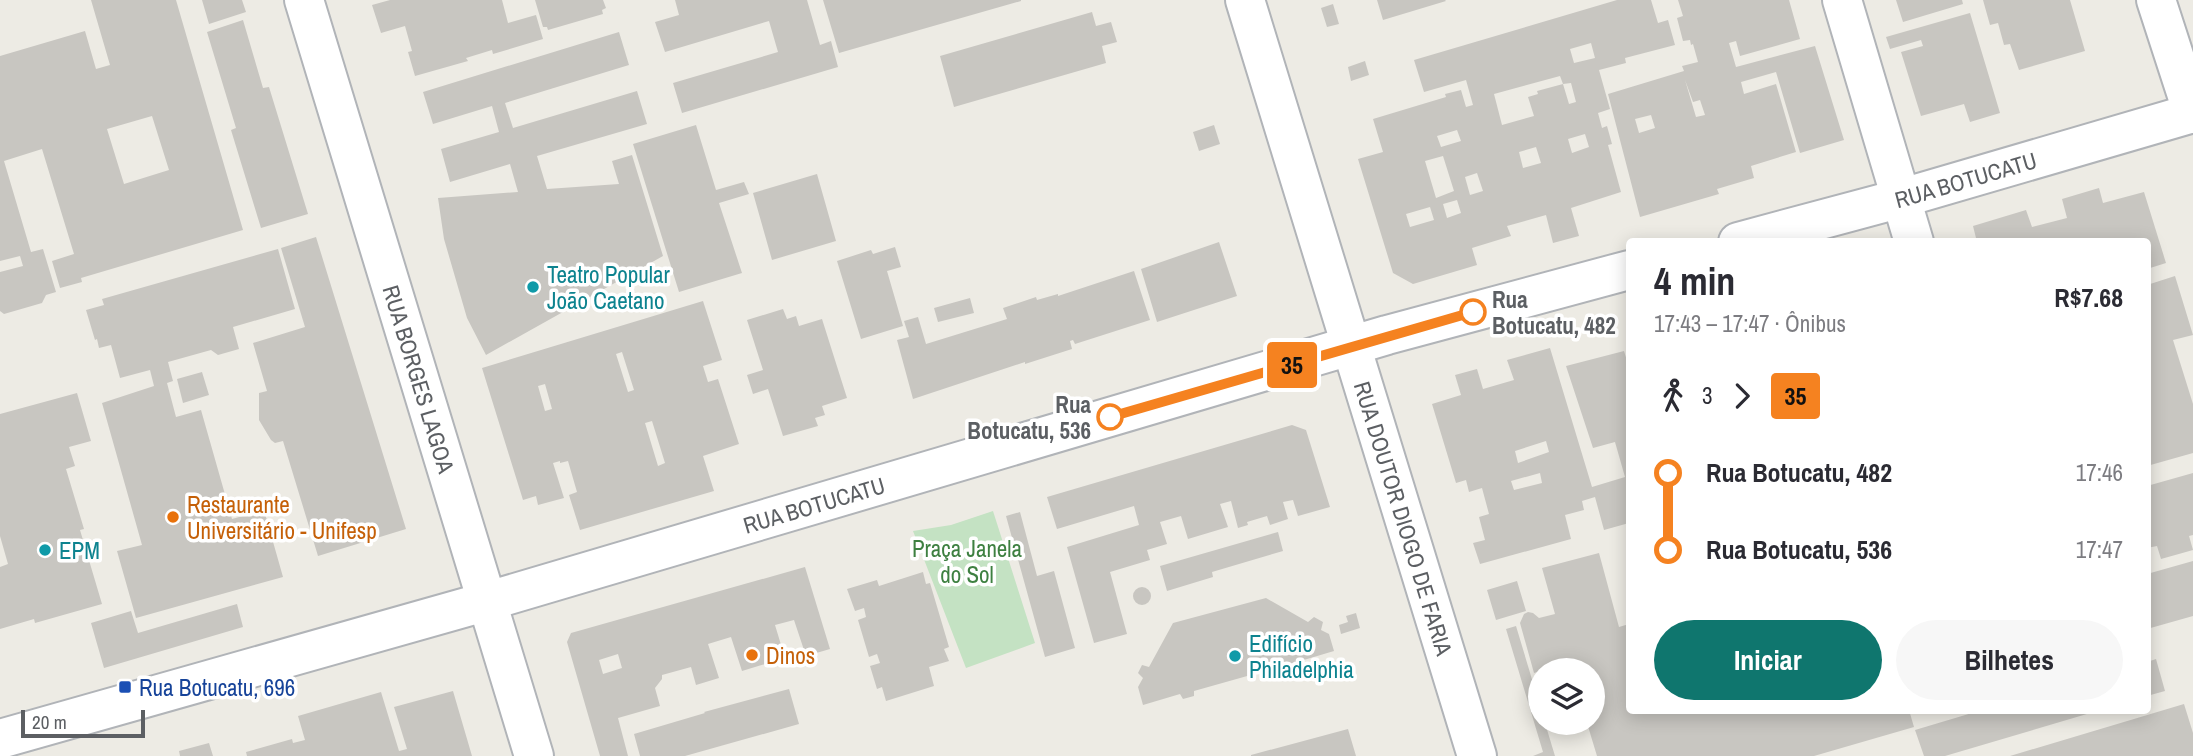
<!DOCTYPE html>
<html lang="pt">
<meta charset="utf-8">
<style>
:root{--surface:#fff;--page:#f7f7f7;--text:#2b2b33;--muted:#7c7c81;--accent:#0f766e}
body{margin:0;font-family:"Archivo Narrow",sans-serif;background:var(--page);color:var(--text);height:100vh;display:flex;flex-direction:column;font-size:26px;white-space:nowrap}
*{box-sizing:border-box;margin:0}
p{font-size:23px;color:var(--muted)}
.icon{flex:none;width:38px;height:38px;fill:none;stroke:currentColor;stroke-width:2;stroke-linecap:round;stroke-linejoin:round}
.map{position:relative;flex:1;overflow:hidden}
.sheet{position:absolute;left:1626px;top:238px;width:525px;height:476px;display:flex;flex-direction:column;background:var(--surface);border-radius:7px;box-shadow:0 4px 18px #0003}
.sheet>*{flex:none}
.badge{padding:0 14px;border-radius:5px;font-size:24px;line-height:46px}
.fabs{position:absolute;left:1528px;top:658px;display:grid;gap:14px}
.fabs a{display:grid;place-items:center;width:77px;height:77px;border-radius:50%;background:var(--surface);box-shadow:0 4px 18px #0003;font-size:35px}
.scale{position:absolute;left:21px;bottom:18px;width:124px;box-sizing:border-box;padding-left:7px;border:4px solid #5c5f63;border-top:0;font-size:19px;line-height:24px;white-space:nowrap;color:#5c5f63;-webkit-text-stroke:5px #fff;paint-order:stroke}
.map>.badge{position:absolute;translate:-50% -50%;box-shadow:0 0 0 4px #fff}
.legs{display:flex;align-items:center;gap:10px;height:77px;padding:0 28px;font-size:23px}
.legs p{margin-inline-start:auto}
.overview{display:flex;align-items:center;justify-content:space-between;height:119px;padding:0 28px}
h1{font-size:38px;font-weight:700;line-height:52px}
.action{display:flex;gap:14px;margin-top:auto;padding:14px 28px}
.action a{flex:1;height:80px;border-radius:42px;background:var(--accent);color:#fff;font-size:28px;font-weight:700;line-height:80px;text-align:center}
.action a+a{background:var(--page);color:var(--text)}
ul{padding:0 28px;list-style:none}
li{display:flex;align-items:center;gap:24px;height:77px;font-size:26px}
li i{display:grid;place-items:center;width:10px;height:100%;margin:0 9px;background:currentColor}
li i::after{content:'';width:18px;height:18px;margin:-9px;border:5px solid;border-radius:50%;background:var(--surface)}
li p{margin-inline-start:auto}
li:first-child i{background:linear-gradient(#0000 50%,currentColor 0)}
li:last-child i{background:linear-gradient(currentColor 50%,#0000 0)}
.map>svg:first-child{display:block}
</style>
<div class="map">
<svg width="2193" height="756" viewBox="0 0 2193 756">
<rect width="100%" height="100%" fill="#edebe4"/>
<path fill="#c4e2c3" d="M993,511L1035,643L966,668L913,531L951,525Z"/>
<path fill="#c8c6c1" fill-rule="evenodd" d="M91,0H176L243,230L81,278L82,282L60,288L52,261L74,254L42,149L4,161L31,252L43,249L56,292L46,295L42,303L4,314L0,311V272L23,266L20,256L0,261V56L85,31L96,69L110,65ZM152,116L169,170L124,184L107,129Z
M202,0H242L246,12L209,24Z
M390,0H502L508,23L536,15L543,39L493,54L492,50L466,58L468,61L415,76L408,52L412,51L405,26L381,33L372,5Z
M535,0H603L606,8L602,10L603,14L548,30L547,27H543Z
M675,0H807L820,45L831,41L838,67L682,113L673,83L778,52L769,21L665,52L655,22L679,15Z
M823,0H1021V1L839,53Z
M1377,0H1445L1446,1L1383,20Z
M1617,0H1651L1658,23L1668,20L1675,45L1625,58L1626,63L1599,70L1610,109L1598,113L1602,128L1607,126L1612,144L1608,145L1621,192L1571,208L1579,236L1553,243L1546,215L1507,226L1511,236L1472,248L1477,265L1413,284L1393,273L1358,159L1383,152L1373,119L1446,97L1445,94L1461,90L1466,107L1473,105L1466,80L1424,92L1414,60ZM1591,43L1595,58L1574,63L1570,49ZM1560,76L1563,84L1537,91L1538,94L1528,97L1534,116L1502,125L1494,94ZM1571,83L1576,102L1569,104L1563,84ZM1457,130L1461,141L1441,147L1437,136ZM1585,134L1589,147L1572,153L1568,139ZM1536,147L1541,163L1523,168L1519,152ZM1443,156L1454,191L1436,198L1425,161ZM1477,173L1483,191L1470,195L1465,177ZM1457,200L1461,213L1447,218L1443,204ZM1430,207L1434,220L1410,227L1406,214Z
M1678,0H1789L1800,39L1740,56L1736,41L1729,43L1736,67L1815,46L1844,140L1800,153L1776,72L1741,82L1744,94L1776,84L1796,152L1751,166L1754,178L1717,189L1719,194L1640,217L1608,94L1684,71L1682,66L1698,62L1693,44L1691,45L1690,40L1683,41L1677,18L1683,16ZM1685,80L1693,102L1700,100L1705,115L1696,117ZM1651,115L1655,128L1639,133L1635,119Z
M1896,0H1962L1963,4L1903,22Z
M1983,0H2070L2085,51L2019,70L2010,44L2004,45L1998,23L1990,25Z
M1333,4L1339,24L1327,27L1321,8Z
M1092,12L1096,26L1111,22L1117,42L1102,46L1106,63L954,107L940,56Z
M1970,13L2000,113L1970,122L1964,104L1921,116L1901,52L1923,46L1921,40L1890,49L1886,37Z
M243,20L263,88L269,87L308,214L261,228L231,130L236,128L207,32Z
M619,32L629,65L505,103L513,128L637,91L647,124L537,156L547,189L619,184L612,161L632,155L663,256L486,355L467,318L444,239L438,198L518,192L510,164L450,182L441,149L499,132L492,106L433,124L423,92Z
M1365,61L1369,75L1351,81L1348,67Z
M696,125L716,190L744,182L749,194L719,203L742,273L679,292L633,144Z
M1214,125L1220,144L1199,151L1193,132Z
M817,174L836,241L772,260L753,193Z
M2099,188L2103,203L2144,192L2166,263L2147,269V242H1977L1973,226L2026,210L2032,227L2067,218L2062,199Z
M316,237L406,529L318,556L283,441L275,443L271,440L259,420V393L267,391L253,343L305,327L281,248Z
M1219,242L1237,296L1157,322L1141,269Z
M895,247L901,267L887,271L903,326L861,339L837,261L871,250L873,254Z
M278,249L295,309L233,327L239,349L218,355L211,350L168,362L173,381L167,383L176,417L201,410L232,519L264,510L283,577L136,618L117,551L142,545L102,403L154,386L150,370L120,378L111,345L99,348L97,339L95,340L86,310L104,305L102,299Z
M1134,271L1150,320L1075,344L1073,340L1070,341L1072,349L1025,364V362L913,399L897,340L909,337L904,321L918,317L926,344L1007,319L1003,308L1036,297L1037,300L1058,294V296Z
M2175,276L2193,335L2173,340L2193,404V453L2147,466V285Z
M970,298L974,313L938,322L934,308Z
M703,301L722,360L703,366L708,382L718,379L739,444L703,456L714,491L580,530L569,495L577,492L568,461L560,463V461L553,463L564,498L538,505L536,496L523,500L482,368ZM622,352L634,390L628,392L616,354ZM545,384L552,409L545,411L538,386ZM652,421L665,463L658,466L645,423Z
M783,309L787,319L796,316L799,326L822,319L847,398L822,406L825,415L815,418L818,426L783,436L768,389L753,394L747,375L763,370L747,320Z
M1550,348L1592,487L1625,477L1615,442L1593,448L1566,366L1624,351L1629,367V523L1604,530L1595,497L1582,501L1584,510L1565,515L1571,539L1480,564L1473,543L1485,540L1479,517L1489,514L1482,488L1469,492L1466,480L1456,483L1432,404L1461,395L1455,375L1477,369L1483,389L1514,380L1507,360ZM1546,441L1549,452L1518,463L1515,451ZM1540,473L1542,483L1514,490L1511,481Z
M202,372L209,395L183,403L177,379Z
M77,393L91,441L69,447L75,466L66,469L84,529L80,530L102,604L35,623L34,619L0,629V567L8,564L0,536V414Z
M1292,425L1306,430L1330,507L1298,516L1293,500L1283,502L1288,519L1270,525L1267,516L1247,522L1248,525L1238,528L1231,501L1220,504L1228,527L1188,539L1181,516L1160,522L1167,544L1147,550L1150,560L1110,572L1127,634L1094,643L1067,547L1139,525L1134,506L1057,529L1047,497Z
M2193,473V535L2189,536L2193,550L2161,559L2157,546L2147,548V486Z
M1020,512L1037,576L1054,571L1075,648L1045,657L1006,516Z
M1278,532L1283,551L1212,572L1213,577L1167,591L1160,566Z
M1599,553L1619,627L1629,624V710H1909L1914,727L1814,756H1597L1587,723H1592V670H1572L1570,662L1534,673L1520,623L1524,614L1528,612L1533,613L1539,618L1555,614L1542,568Z
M2193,561V616L2147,629V574Z
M805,567L830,649L806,656L794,620L775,625L785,658L742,671L731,637L708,644L719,678L696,685L691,667L662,675V679L655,688L660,706L618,718L628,756H600L567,642L571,633ZM618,654L622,668L603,674L599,660Z
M923,572L926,584L930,583L949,647L944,649L949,661L929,667L934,686L886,701L882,687L877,689L870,666L880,663L877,654L869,657L858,620L866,617L864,608L855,611L847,589L877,580L879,586Z
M1517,581L1526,611L1496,620L1487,590Z
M1133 596a9 9 0 1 1 18 0a9 9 0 1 1-18 0Z
M1266,598L1308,622L1314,617L1323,622L1321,630L1329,634L1334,651L1297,662L1296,667L1285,670L1283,666L1194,691V696L1183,699L1180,694L1143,705L1138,687L1143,678L1138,673L1142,665L1149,667L1173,623Z
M237,604L243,627L104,668L91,623L131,611L138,633Z
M1356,613L1360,628L1341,634L1339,625L1348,622L1346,616Z
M1516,626L1540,706V723H1545L1555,756H1533L1543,752L1506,629Z
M2156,659L2165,691L2147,696V662Z
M789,689L799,724L685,756H640L634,734L705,713L704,712Z
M453,691L472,756H247L246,752L292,739L293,743L305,740L298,716L381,692L399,751L407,749L394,707Z
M2184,704L2193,733V756H2010Z
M1982,710H2097V711L1945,756H1924L1915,730Z
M1348,729L1356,756H1251V755Z
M209,743L213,756H180L179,751Z"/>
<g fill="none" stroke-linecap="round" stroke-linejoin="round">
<defs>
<g id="minor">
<path id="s1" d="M304,0L534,756"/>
<path id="s2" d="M1245,0L1477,756"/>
<path d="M1842,0L1914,242"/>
<path d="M2156,0L2193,114"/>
<path id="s3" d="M1738,242L1902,198L2193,113"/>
<path id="s4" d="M0,739L488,601L1387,335L1629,270"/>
</g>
</defs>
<use href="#minor" stroke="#b1b4b8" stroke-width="42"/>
<use href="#minor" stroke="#fff" stroke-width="38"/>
</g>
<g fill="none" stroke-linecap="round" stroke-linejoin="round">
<defs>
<path id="line-1" d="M1110,417L1473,312"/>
</defs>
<use href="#line-1" stroke="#fff" stroke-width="16"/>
<use href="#line-1" stroke="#f58220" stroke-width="10"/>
</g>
<g fill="#0f9aa8" stroke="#fff" stroke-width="2.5">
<circle cx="533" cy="287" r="7"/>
<circle cx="45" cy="550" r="7"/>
<circle cx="1235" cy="656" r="7"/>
</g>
<g fill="#fff" stroke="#f58220" stroke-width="3.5">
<circle cx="1473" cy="312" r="12"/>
<circle cx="1110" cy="417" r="12"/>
</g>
<g fill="#e8710a" stroke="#fff" stroke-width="2.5">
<circle cx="173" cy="517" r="7"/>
<circle cx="752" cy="655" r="7"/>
</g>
<rect fill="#1a4fb4" stroke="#fff" stroke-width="2.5" x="118" y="680" width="14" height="14" rx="3.5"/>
<g text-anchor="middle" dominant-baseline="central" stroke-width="7" stroke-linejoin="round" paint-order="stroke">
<g font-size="23" fill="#5c5f63" stroke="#fff">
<text stroke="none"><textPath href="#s3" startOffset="236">RUA BOTUCATU</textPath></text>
<text stroke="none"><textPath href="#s1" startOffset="396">RUA BORGES LAGOA</textPath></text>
<text stroke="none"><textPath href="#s4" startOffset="847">RUA BOTUCATU</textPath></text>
<text stroke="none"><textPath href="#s2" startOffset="542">RUA DOUTOR DIOGO DE FARIA</textPath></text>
</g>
<g font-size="23" fill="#0d838f" stroke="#fff" text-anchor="start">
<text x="547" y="274">Teatro Popular<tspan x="547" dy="26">João Caetano</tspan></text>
<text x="59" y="550">EPM</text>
<text x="1249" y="643">Edifício<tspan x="1249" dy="26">Philadelphia</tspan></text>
</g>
<g font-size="23" font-weight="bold" fill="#5c5f63" stroke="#fff" text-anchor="start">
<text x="1492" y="299">Rua<tspan x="1492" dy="26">Botucatu, 482</tspan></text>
<text x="1091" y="404" text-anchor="end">Rua<tspan x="1091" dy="26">Botucatu, 536</tspan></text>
</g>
<g font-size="23" fill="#c56008" stroke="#fff" text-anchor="start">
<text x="187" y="504">Restaurante<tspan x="187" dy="26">Universitário - Unifesp</tspan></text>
<text x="766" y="655">Dinos</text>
</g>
<g font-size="23" fill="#3e8041" stroke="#fff">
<text x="967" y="548">Praça Janela<tspan x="967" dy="26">do Sol</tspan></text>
</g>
<g font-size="23" fill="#164399" stroke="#fff" text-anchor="start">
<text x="139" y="687">Rua Botucatu, 696</text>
</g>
</g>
</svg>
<div class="fabs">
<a><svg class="icon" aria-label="layers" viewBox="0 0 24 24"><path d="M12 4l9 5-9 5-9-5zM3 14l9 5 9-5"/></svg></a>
</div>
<div class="scale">20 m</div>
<b class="badge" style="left:1292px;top:365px;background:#f58220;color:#111">35</b>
<section class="sheet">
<div class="overview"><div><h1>4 min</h1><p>17:43 – 17:47 · Ônibus</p></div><b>R$7.68</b></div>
<div class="legs"><svg class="icon" aria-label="walk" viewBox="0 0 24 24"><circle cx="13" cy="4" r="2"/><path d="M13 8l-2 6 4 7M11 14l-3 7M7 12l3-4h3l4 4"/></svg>3<svg class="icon" aria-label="forward" viewBox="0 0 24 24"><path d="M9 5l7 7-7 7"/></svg><b class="badge" style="background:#f58220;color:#111">35</b></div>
<ul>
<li><i style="color:#f58220"></i><b>Rua Botucatu, 482</b><p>17:46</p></li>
<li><i style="color:#f58220"></i><b>Rua Botucatu, 536</b><p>17:47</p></li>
</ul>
<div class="action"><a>Iniciar</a><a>Bilhetes</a></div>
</section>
</div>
